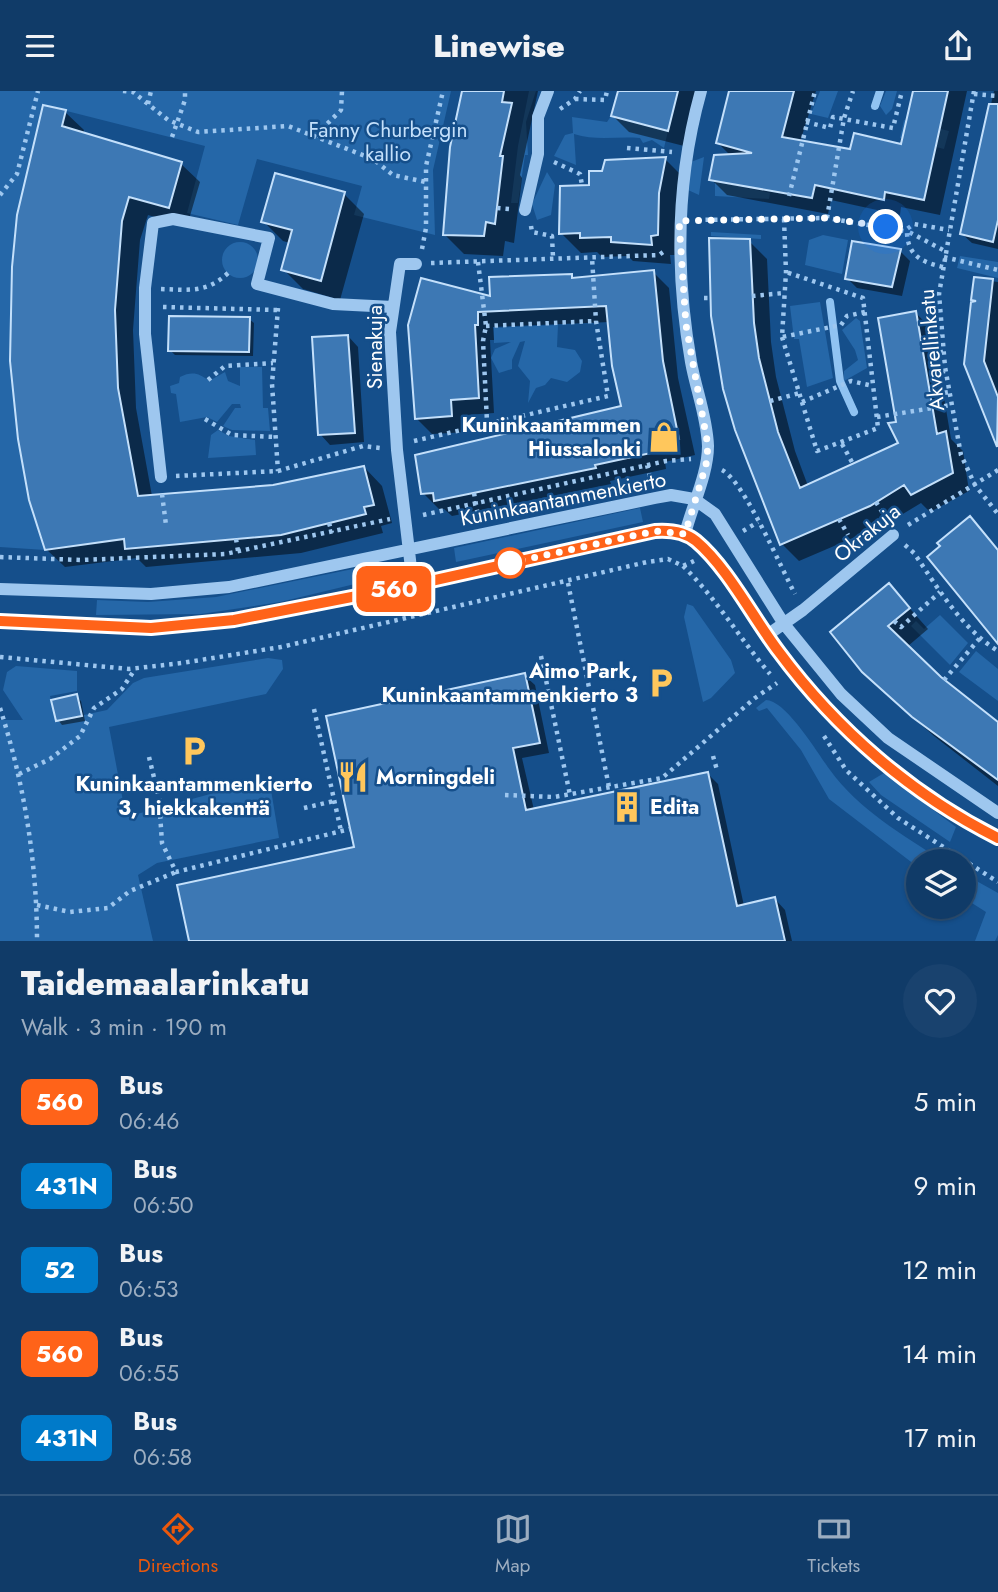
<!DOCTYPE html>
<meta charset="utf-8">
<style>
:root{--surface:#103b68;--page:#19426e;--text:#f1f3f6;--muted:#9cadc0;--line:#30557c;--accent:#ea580c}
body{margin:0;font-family:Jost,sans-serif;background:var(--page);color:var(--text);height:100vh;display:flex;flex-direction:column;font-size:26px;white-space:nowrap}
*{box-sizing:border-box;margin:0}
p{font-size:23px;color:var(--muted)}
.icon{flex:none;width:38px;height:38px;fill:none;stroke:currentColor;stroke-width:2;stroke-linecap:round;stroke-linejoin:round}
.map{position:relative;height:850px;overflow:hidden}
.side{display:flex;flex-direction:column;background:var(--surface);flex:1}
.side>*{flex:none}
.badge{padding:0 14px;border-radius:10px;font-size:24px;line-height:46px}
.controls{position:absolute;left:906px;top:758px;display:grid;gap:14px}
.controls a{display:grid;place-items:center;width:70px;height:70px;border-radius:50%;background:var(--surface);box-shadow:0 2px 5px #0004,0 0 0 2px var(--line);font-size:35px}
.you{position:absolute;width:35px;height:35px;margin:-18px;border:5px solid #fff;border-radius:50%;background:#1a73e8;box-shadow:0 0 0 10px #1a73e833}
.map>.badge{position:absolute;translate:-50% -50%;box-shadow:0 0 0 4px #fff}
.round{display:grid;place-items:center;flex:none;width:74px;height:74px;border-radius:37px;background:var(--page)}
.headline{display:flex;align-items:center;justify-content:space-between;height:119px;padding:0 21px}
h1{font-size:33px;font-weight:800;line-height:52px}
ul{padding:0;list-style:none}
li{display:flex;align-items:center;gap:21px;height:84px;padding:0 21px}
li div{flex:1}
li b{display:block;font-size:26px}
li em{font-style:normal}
li .badge{min-width:77px;font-weight:700;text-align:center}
header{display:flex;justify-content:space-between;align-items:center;height:91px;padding:0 21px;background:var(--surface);font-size:32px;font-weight:800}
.menu{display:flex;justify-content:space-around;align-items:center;height:98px;border-top:2px solid var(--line);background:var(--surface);font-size:19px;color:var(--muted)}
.menu a{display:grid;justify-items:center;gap:4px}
.menu .selected{color:var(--accent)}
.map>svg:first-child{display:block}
</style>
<header><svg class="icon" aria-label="menu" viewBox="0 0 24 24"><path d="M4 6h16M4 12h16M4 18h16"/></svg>Linewise<svg class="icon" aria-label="share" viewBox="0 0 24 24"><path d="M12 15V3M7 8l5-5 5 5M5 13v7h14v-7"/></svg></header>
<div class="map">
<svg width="998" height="850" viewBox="0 0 998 850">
<rect width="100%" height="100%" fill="#154f8b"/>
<path fill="#2567a8" d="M0,0H451L433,79L435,144L354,124L362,95L257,68L238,134L187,122L205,55L43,14C35,50 25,86 18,123C12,150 12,179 11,207C9,294 18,376 45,459L0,456Z
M529,0H536L526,31L528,64H525L518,112H511L518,55Z
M820,0H838L828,27L811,23Z
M886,0H897L892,18L886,24L880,15Z
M611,25L668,40L664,57L652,49L643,52L640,47C617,45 596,50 574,43L576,74L554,65L565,44L573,42L572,26L607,31Z
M904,29L949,40L944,58L900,47Z
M704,66L699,104L688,99L691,71Z
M547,81L555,94L551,124L537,129L532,113Z
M715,90L770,102L769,108L715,105Z
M711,141L761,144V148L711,145Z
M823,144L848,149L842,183L805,174L809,149Z
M222 169a18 18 0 1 1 36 0a18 18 0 1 1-36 0Z
M960,165L998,171V187L957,177Z
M820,211L833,287L807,296L799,248H794L790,215Z
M856,227L860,230L867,277L844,290V280L858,269L855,259L842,239Z
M558,234L557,256L575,259L582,270L580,281L567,291L551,287L545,294L536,297L528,312L530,290L518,275L525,250L520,251L512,269V278L499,282L491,267L495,258L511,251L494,252V237Z
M240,276H262L263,317H268L270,340L232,339L223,335L235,317H241L240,313H232L217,331L207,326L180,331L176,303L171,302L170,295L179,292L180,286C192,280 199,282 209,290L225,281L228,290L240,295Z
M218,339L229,345L255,349L256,364L208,367L211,344Z
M640,417L643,431L456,471L454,457Z
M382,472L384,486L280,511L201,523L96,524L97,509L148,511L216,506Z
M687,513L693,515L731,569L735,582L711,607L703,611L684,526Z
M940,524L968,552L950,574L911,535L916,530L924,538Z
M976,560L998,578V610L959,581Z
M268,567L282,569L283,578L266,603L109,636L126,726L269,687L279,747L157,772L138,784L153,850H0V629H23L3,599L7,581L16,575L77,580V600L50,605L56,630L107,619L133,592L144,587Z
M766,609C786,609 818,663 830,679C857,717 904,745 943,770H919V777L829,708L801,659L767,617L759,620L756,617Z
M884,682L956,736L950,751L881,704L869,691Z
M964,783L998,802V844L995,850H975L986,821L964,807Z"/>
<path fill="#0007" d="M464,0H538L520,84L522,87L514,152L505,150L503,165L464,163L444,143Z
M620,0H697L684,55L629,41L613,25Z
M730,0H816L800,51L852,60L903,55L914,0H967L940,124L901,116L900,124L831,109L828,123L727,104L711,88L731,65L718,52Z
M994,0H998V158L972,152L962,143Z
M65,21L84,39L83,43L181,73L200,91L187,135L148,124L140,149L133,239L136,317L152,405L274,396L364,376L382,395L392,432L381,435L383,442L301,462L146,476L137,467L65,476L46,458L19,124Z
M665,68L685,88L678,164H670L671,173L633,170L628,165L602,166L597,161L581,162L561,142L604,82Z
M344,103L364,123L340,209L303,198L283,178L290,152L283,150L263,130Z
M749,150L767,168L771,251L776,286L795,360L808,395L901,353L898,332L916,222L933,240L951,348L963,360L969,400L930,421L921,412L888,432L799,470L782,453L737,339Z
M900,160L910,170L902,205L857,197L847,187Z
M653,181L669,197L678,287L695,364L665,371L666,378L610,390L611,393L452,425L444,418H439L423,402L623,316L610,231L493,236L494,249H490L494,322L466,324L467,341L432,343L416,327L409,234L571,184L575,188Z
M976,188L998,191V355L966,273L976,211L973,208Z
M249,228L254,232L253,265L175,264L170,259Z
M348,245L358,256L364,351L330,354L320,343Z
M889,494L928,538L908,555L976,618L998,632V695L934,645L884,601Z
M524,584L535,594L549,662L522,667L534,719L708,683L718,693L744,815L775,808L785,819L792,850H191L356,758Z
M76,605L81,610L85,630L62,634L58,629Z"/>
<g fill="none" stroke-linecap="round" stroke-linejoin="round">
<path stroke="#90c3f2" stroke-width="8" d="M875,15L880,0
M830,211L840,290L854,321"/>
</g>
<path fill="#3d78b4" stroke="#c4e0fb" stroke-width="2" d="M462,0H504L502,11L512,12L500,65H503L495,133L486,131L484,145L443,144L450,56Z
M618,0H678L668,40L611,25Z
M729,0H794L782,46L850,58L854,42L901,53L913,0H948L924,109L885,101L884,109L815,94L812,107L709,89L714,64L752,62L716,52Z
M989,13H998V129L993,151L960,143Z
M43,14L66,19L62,35L182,71L169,117L129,106L122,130L115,219L118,297L138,405L273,394L364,375L374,414L364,416L366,423L281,444L125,458L124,448L45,459L29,409L18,348L10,270L12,176L17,124Z
M666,66L659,102L658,144L651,145L652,154L611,151V146L580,147V142L559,143L560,95L589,94V80H602L605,69Z
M275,82L345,101L321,190L281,179L292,139L261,131Z
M709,147L750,148L754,232L759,267L778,341L800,397L898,352L888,332L896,331L878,227L916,220L937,343L946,340L953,382L911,404L904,394L870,415L780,454L735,339L723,298L711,225Z
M852,150L901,158L892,196L845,188Z
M654,179L663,270L679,348L650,355L651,362L595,374L596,377L434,410L433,402L421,403L415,364L621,315L612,275L606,215L478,221V234H475L479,307L451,309L452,325L415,328L408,234L421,187L490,205L489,186L572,183V187Z
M974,186L993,188L984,270L998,306L997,356L964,273L971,211L976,210L971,209Z
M169,225L250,226L249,261L168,260Z
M348,244L355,342L318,344L312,246Z
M970,425L998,459V553L927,466L940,455L937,452Z
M889,492L910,517L888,535L941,586L998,631V689L912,626L862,581L830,541Z
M525,582L540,652L513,657L526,719L708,681L737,815L775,806L785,850H189L177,794L354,756L326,625Z
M77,603L82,625L56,630L51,609Z"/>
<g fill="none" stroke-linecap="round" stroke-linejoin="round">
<path stroke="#9ec7ef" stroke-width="4.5" stroke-dasharray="3.5 5" stroke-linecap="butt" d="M123,0L133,1L168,29L198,41L288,35L373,68L393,84L426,91
M974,0L939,203L945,276L961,364L975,394L998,423
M974,3L998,5
M575,8L605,9L607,0
M148,13L151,0
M560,18L575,8L580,0
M806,31L830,37L833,26L893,37L902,0
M172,46L185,9V0
M319,47L323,37L341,19L342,0
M627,57L672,61
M554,71L580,83L582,94
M0,104L17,83L38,0
M789,105L815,0
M497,117L509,118
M827,127L844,27L853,0
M784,128L786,181L782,246L841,234L847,225L865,221
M697,129L827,127L904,140L914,133L949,139
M531,135L532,141L552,145L553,166
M422,158L426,137V75L443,0
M944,166L998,179
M478,171L486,235L483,250L487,331
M431,172L659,164L663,161
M943,176C921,171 907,164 907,140L945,160
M161,198C189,199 207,202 228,182
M752,205L784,202
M704,207H710
M163,216L277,219
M278,217L272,293L278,380
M486,235L596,230
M928,244L942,241
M782,246L817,360L878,337L863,207L786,181
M931,262L944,261
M934,282L945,280
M208,289L225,275L273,272
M936,303L949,301
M770,310L800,302
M802,311L851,290L873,295
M877,326L951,314
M205,328L232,344L276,346
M414,350L608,305L596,230L592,167
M842,353L853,373
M647,374L651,390
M722,379C744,390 781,477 795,503
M176,385L278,380L363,355L380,357
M474,402L478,425
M162,403L166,434
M876,411L886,427
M423,424L666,370L691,368
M839,428L848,444
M329,432L332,442
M908,434L998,379
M743,440L758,431
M236,448L238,460
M905,454L914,462C938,497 961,537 998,560
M0,466L81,469L225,463L390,428
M683,475C717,508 740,548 770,583
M568,492L609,696
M894,530L901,536L940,501
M541,565L570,704
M0,566L129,578L182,572L281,556L647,471L668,468L683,475L694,470
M944,589L980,547
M0,617C24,692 37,771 37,850
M314,618L341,740
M824,645L846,679L898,727L998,791
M713,665L717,679
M149,666L159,707L162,752L176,781L350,738
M19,683L50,668L80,645L94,617L122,598L135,578
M505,704L554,706L662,687L755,607L777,592
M304,717L334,710
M37,814L70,821L108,817L130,800L176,781"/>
<path stroke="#9ec7ef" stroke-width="12" d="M525,119L538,63V26L548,0
M161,386L145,243V197L153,132L173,128L269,147L257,193L333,213L393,216
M685,443C692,415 708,383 708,355C707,326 696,299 691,271C675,180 676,89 701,0
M413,494L397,359L390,241L400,173H416
M0,498L151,503L229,496L655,407L671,404L694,408L715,423L784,533L841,603L888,647L998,722
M0,530L151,537L234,529L413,494L655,440C668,439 686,441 696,450C728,477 753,527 779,561C836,638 912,704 998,747
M766,545L803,519L893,444"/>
</g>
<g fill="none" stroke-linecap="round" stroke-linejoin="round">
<defs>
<path id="line" d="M0,530L151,537L234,529L413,494L655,440C669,439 685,441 696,450C728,477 753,527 779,561C836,638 912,704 998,747"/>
</defs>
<use href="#line" stroke="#fff" stroke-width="16"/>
<use href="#line" stroke="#ff6319" stroke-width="10"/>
<path stroke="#fff" stroke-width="7" stroke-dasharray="0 12.6" d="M510,472L655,440L685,443L706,374L708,355L686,234L679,130L827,127L886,136"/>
</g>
<defs>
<symbol id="shop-bare" viewBox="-9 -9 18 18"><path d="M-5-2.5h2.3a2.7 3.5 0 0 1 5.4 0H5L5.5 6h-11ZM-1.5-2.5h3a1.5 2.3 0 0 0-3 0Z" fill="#ffc75c" stroke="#154f8b" stroke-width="2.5" paint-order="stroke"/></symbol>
<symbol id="parking-bare" viewBox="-9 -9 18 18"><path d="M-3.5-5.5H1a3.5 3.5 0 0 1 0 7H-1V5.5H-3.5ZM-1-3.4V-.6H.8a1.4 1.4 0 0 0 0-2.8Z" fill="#ffc75c" stroke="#154f8b" stroke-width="2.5" paint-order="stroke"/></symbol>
<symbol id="restaurant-bare" viewBox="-9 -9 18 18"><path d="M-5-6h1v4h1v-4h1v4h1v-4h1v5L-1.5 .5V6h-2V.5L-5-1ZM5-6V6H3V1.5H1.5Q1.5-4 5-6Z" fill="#ffc75c" stroke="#154f8b" stroke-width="2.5" paint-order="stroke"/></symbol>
<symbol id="building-bare" viewBox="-9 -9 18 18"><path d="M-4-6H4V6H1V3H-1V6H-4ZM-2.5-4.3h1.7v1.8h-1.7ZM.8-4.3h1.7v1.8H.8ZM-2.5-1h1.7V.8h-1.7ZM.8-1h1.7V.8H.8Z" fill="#ffc75c" stroke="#154f8b" stroke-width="2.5" paint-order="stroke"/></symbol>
</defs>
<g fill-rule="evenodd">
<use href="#shop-bare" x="642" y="324" width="44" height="44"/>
<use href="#parking-bare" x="639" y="570" width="44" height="44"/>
<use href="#parking-bare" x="172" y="638" width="44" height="44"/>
<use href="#restaurant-bare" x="331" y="664" width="44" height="44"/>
<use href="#building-bare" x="605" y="694" width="44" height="44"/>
</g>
<circle fill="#fff" stroke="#ff6319" stroke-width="3.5" cx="510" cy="472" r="14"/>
<g text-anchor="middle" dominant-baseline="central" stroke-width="5" stroke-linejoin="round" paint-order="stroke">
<g font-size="21" fill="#c4e0fb" stroke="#154f8b">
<text x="388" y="39">Fanny Churbergin<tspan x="388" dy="24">kallio</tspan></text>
</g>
<g font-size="21" fill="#fff" stroke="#154f8b">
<text transform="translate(375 256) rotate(-90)">Sienakuja</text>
<text transform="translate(932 259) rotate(-95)">Akvarellinkatu</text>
<text transform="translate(563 408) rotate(-11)">Kuninkaantammenkierto</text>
<text transform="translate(867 442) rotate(-39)">Okrakuja</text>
</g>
<g font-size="21" font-weight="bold" fill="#fff" stroke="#154f8b" text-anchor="end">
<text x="641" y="334">Kuninkaantammen<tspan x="641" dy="24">Hiussalonki</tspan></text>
<text x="638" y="580">Aimo Park,<tspan x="638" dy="24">Kuninkaantammenkierto 3</tspan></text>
<text x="376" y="686" text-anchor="start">Morningdeli</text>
<text x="194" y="693" text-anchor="middle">Kuninkaantammenkierto<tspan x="194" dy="24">3, hiekkakenttä</tspan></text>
<text x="650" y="716" text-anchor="start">Edita</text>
</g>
</g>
</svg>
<div class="controls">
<a><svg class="icon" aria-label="layers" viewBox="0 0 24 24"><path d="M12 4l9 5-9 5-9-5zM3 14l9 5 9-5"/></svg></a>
</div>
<div class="you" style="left:886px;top:136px"></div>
<b class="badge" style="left:394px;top:498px;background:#ff6319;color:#fff">560</b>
</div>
<section class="side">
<div class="headline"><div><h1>Taidemaalarinkatu</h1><p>Walk · 3 min · 190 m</p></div><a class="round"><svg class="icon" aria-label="heart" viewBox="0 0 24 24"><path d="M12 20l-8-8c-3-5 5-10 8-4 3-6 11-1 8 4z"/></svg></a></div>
<ul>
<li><span class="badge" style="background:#ff6319;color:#fff">560</span><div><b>Bus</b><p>06:46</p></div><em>5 min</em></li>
<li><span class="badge" style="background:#007ac9;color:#fff">431N</span><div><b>Bus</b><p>06:50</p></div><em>9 min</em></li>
<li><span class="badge" style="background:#007ac9;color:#fff">52</span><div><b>Bus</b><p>06:53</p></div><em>12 min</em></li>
<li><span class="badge" style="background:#ff6319;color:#fff">560</span><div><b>Bus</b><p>06:55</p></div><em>14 min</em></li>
<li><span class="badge" style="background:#007ac9;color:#fff">431N</span><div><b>Bus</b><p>06:58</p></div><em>17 min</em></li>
</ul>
</section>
<nav class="menu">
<a class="selected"><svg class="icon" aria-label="directions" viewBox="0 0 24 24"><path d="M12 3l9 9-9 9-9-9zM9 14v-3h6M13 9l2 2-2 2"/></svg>Directions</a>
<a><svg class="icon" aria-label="map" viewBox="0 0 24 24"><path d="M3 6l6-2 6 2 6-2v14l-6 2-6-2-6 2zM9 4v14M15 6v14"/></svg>Map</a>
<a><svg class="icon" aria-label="tickets" viewBox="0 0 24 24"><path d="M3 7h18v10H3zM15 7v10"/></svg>Tickets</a>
</nav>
